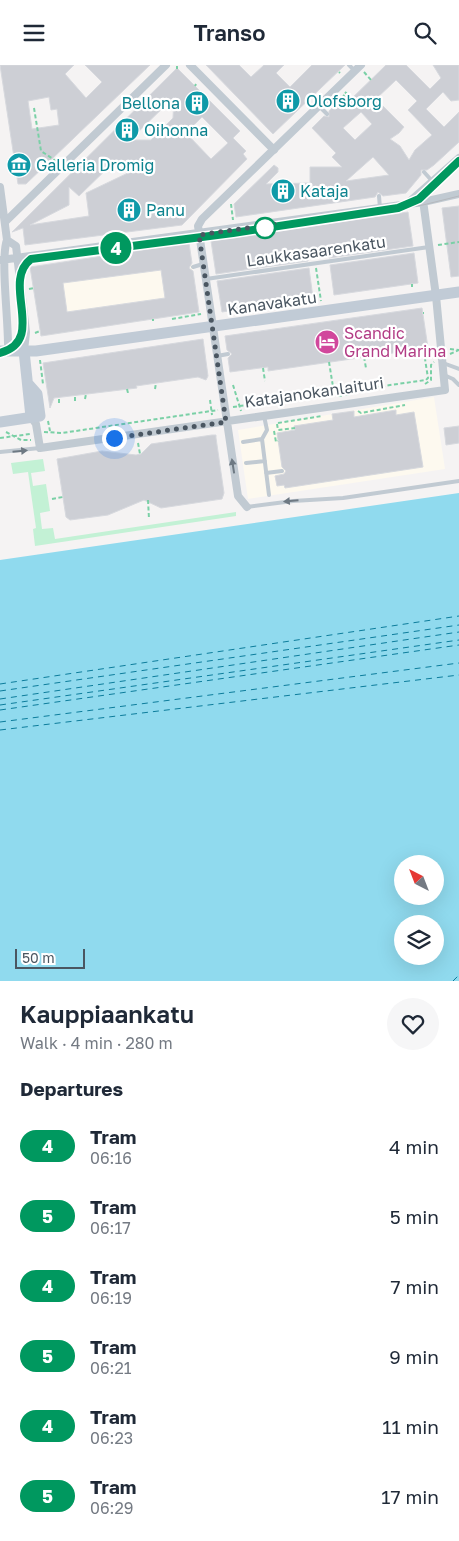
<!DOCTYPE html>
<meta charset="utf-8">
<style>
:root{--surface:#fff;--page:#f6f6f7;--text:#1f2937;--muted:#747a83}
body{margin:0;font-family:"Golos Text",sans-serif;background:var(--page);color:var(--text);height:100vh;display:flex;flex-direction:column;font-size:19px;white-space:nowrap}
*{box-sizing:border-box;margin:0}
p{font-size:16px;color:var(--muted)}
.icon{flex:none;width:28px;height:28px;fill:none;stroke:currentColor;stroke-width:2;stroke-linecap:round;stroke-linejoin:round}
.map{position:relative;height:916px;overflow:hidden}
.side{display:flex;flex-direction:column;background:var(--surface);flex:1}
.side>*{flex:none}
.badge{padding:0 10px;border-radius:16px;font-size:18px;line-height:32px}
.needle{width:32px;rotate:318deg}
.buttons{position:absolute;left:394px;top:790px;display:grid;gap:10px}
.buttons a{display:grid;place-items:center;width:50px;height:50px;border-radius:50%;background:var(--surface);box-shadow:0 5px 20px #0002;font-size:25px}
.scale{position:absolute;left:15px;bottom:12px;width:70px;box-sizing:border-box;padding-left:5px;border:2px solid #4a5661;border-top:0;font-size:14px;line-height:18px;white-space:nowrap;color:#4a5661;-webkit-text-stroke:4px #fff;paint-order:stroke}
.you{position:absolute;width:25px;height:25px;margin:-12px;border:4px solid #fff;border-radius:50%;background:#1a73e8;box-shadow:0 0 0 8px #1a73e833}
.map>.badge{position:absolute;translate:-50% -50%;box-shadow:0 0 0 2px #fff}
h2{padding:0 20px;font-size:19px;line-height:45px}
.round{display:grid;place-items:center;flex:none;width:52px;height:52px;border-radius:26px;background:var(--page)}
.headline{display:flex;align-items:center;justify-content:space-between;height:85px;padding:0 20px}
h1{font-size:24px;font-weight:600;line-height:38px}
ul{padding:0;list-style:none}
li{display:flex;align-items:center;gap:15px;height:70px;padding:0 20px}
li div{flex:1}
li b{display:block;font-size:19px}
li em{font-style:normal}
li .badge{min-width:55px;font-weight:700;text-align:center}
header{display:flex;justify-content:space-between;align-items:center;height:65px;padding:0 20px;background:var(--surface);font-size:22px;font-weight:600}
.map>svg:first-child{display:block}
</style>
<header><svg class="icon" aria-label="menu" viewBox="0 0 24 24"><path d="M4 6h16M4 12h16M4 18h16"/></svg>Transo<svg class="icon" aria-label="search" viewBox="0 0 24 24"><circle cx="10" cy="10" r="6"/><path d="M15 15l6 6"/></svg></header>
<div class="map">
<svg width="459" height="916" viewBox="0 0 459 916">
<rect width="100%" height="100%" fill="#f5f3f3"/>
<path fill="#fdf9ef" d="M189,178L199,247L41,271L30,202Z
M434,332L445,404L248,434L238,365Z"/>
<path fill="#c3f1d5" d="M43,394L45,406L31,408L33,421L46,419L50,446L40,448L42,464L53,463L55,474L236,447V451L35,481L33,464L36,463L28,407L13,409L11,398Z"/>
<path fill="#90daee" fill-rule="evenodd" d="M459,428V916H0V495ZM402,799H435V831H402ZM402,859H435V891H402Z"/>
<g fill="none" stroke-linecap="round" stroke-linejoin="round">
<path stroke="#0c7c9b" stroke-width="1" stroke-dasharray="6 5" stroke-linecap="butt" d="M0,619L459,551
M0,626L459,560
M0,634L459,567
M0,640L459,575
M0,645L459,580
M0,657L459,598
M0,665L459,610
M453,916L459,910"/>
</g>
<path fill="#cdcfd5" stroke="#d7d9de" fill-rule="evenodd" d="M0,0H74L65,9L86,33L102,17L85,0H150L26,119H18ZM49,32L51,45L57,44L59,60L32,64L28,36Z
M206,0H239L251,12L264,0H284L276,8L290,22L312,0H345L273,69Z
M386,0H406L430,24L441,13L433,0H459V35L451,36L443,27L426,44L444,62L459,47V77L434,100L427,105H421V110L406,128L383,131L378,127L375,132L236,152L234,139L274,100L278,103V107L266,119L310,118V102H342L332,92L336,88L312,63L324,51L329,52V46L340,36L345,40ZM396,15L417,36L408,45L432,70L415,85L409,95L400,81L390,74L399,68L404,62L376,34ZM361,47L372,59L355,75L343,63ZM373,92L389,110L346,116Z
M177,3L240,66L233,73L246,86L243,89L247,94L182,160L25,180L23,163L12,167ZM174,32L173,53L151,75H130ZM202,52L228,78L211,94L186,68ZM117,94L130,107L86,128L89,151L30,160L69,140V122L79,131Z
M459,141V211L451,212L442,143Z
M408,147L413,181L329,193V190L308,193V196L216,209L211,176Z
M189,178L192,198L189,203L193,206L199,247L41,271L30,202ZM161,205L165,233L67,247L63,218Z
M414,188L418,218L334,230L330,200Z
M309,203L313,233L222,247L217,216Z
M422,243L428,283L268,306V302L230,307L228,293L232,289L227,285L225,271Z
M203,274L208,311L206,315L198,312L136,321L137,323L54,333L50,343L43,298Z
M396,345V350L414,347L423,402L285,423L284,420L277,421L275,411L284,409L286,406L282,402L277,368L295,365L294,361L333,355L332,349L354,346V352Z
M459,361V378L446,380L444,363Z
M212,370H216V373L224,428L222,434L161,443L144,435L108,450L70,455L66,452L57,394L102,386L136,390L141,389L151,379Z"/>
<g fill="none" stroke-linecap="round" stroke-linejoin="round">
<path stroke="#7ad0a6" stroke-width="2" stroke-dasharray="4 2.5" stroke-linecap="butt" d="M177,4V1
M339,7L340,8
M364,7L371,15
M195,21L196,19
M345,27L351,33
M343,30L349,36
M34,43L41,86L56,96
M231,139L233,155
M438,180L459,177
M316,203L321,236
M412,219V222
M29,224L34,223
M423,248H424
M153,254V256
M172,254L201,249
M35,268L40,266
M450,284L459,285
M450,289L459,285
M364,292L366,303
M40,295L43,319
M329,297L334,328
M263,303L265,316
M425,319L431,315V300L434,297
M233,320L241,346
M127,324L128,328
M155,324L156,318
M338,331L351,329
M85,334L86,329
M210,335L212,350
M75,336V330
M59,338V333
M233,342L426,315L428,313L425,294
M358,346L361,348L405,340
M48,356L50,366
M278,358L322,351
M277,359L278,365L295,363
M274,366L276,377L278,376
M6,367L21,375H31
M44,367L62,368L218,345
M0,373L30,369
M138,378L140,389
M52,434L63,432
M148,435L149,454"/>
<path stroke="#c1cad2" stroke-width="4" d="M349,0L355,6
M319,41L327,49
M424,107L433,117
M379,131L380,143
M193,202L203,199
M206,214L429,182
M217,291L228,289
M443,298L459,304
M444,310L453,314L459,320
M262,374L267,365L264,351
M243,377L262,374L269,430
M0,387L40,383
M246,398L265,396
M266,408L282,406
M247,442L293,436L343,433L459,416"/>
<path stroke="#c1cad2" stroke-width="8" d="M190,0L274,85
M0,122L7,175C0,194 9,258 8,286
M408,138L459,93
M5,157L166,0
M7,175L16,181L26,267L24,286
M1,195L423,137L459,129
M31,352L36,359L40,383L445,325L436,231L422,128
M247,442L238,431L198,161L202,154L361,0"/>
<path stroke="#c1cbd6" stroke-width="11" d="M0,286H36L459,227
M24,286L31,352
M0,357L40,351L37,329L29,320"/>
<path stroke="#b5b8bd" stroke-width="1" d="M399,139L417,129L459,90
M0,288C48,275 0,217 31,195L233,168L423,140L459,131"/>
</g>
<defs><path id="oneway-solid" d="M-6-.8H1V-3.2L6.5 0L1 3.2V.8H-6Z" transform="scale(1.25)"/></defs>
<g fill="#6e7983">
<use href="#oneway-solid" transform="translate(20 386) rotate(-5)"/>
<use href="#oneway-solid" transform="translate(233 401) rotate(-99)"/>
<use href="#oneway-solid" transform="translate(291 436) rotate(175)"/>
</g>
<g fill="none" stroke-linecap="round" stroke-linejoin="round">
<defs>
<path id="line" d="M0,288C48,275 0,218 31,194L233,168L398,143L419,134L459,96"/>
</defs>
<use href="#line" stroke="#fff" stroke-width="11"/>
<use href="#line" stroke="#00985f" stroke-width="8"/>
<path stroke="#4a5661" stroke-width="5" stroke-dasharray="0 9" d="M114,373L226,357L199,170L274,159L265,163"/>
</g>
<defs>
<symbol id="building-disc" viewBox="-11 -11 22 22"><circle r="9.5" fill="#0f9aa8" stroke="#fff"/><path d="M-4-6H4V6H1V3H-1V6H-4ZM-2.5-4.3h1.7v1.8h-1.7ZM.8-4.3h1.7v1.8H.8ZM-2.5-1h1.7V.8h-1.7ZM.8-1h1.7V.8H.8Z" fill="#fff"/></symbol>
<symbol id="museum-disc" viewBox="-11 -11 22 22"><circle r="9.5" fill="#0f9aa8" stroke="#fff"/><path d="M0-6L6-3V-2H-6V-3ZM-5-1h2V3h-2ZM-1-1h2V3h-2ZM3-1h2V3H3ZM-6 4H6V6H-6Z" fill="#fff"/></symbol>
<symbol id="hotel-disc" viewBox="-11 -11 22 22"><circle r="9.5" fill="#d1479c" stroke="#fff"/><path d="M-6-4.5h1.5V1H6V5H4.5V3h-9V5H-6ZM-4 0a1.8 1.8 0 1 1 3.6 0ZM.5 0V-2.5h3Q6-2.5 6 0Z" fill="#fff"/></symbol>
</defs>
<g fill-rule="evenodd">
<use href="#building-disc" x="274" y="22" width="28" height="28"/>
<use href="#building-disc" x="183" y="24" width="28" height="28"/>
<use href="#building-disc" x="113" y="51" width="28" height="28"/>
<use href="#museum-disc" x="5" y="86" width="28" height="28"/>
<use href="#building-disc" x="269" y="112" width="28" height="28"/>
<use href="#building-disc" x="115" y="131" width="28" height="28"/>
<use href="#hotel-disc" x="313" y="263" width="28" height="28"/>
</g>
<circle fill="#fff" stroke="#00985f" stroke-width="2.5" cx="265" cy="163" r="10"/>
<g text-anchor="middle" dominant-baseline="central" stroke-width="4.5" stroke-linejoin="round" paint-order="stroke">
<g font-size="16" fill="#0d838f" stroke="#fff" text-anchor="start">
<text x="306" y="36">Olofsborg</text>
<text x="180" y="38" text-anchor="end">Bellona</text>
<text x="144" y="65">Oihonna</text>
<text x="36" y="100">Galleria Dromig</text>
<text x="300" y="126">Kataja</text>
<text x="146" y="145">Panu</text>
</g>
<g font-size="16" fill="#4a5661" stroke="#fff">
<text transform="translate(316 186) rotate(-8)">Laukkasaarenkatu</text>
<text transform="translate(272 238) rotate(-8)">Kanavakatu</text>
<text transform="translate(314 327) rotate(-8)">Katajanokanlaituri</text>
</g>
<g font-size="16" fill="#b23c85" stroke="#fff" text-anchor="start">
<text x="344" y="268">Scandic<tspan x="344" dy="18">Grand Marina</tspan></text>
</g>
</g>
</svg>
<div class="buttons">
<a><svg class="needle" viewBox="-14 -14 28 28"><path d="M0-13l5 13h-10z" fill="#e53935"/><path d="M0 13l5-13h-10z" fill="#747a83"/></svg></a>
<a><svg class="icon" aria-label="layers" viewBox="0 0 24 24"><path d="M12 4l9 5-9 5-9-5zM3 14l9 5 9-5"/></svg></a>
</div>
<div class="scale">50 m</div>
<div class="you" style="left:114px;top:373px"></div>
<b class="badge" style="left:116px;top:183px;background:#00985f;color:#fff">4</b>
</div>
<section class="side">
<div class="headline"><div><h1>Kauppiaankatu</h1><p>Walk · 4 min · 280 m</p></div><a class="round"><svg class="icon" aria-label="heart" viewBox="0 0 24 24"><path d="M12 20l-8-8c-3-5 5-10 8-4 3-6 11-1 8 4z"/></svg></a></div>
<h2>Departures</h2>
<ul>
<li><span class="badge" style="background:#00985f;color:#fff">4</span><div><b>Tram</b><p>06:16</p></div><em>4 min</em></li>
<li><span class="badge" style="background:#00985f;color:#fff">5</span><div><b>Tram</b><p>06:17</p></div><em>5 min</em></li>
<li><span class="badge" style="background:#00985f;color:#fff">4</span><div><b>Tram</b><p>06:19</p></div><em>7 min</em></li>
<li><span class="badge" style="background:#00985f;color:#fff">5</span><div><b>Tram</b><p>06:21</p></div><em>9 min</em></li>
<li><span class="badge" style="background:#00985f;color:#fff">4</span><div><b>Tram</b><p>06:23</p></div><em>11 min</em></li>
<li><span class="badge" style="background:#00985f;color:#fff">5</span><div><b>Tram</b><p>06:29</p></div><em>17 min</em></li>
</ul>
</section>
